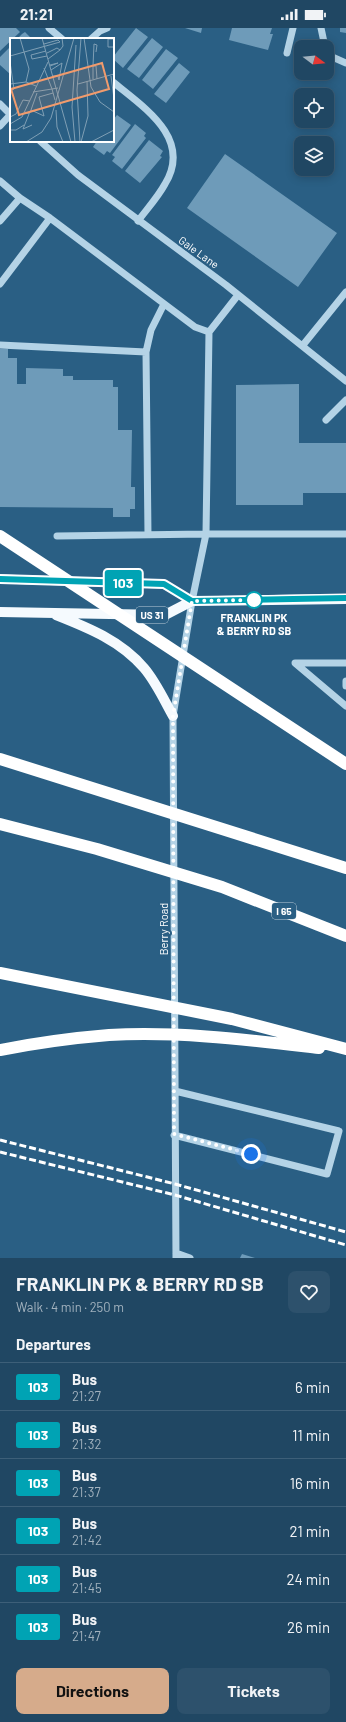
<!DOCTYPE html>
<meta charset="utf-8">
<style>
:root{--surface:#204763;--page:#2d516c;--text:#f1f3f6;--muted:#a2b2be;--line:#3d5f78;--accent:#d6ab8b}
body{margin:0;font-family:Barlow,sans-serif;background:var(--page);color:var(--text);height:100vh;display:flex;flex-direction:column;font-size:15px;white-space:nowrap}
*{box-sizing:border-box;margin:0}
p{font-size:13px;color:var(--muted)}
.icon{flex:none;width:22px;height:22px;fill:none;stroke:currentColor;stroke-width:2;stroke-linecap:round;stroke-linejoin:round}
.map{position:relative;height:1230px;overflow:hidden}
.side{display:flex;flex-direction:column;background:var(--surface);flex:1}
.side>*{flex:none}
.badge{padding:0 8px;border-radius:3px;font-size:14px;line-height:26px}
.needle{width:26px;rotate:106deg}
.buttons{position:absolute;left:294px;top:12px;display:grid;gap:8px}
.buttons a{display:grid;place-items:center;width:40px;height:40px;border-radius:8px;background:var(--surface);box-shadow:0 2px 10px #0003,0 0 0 1px var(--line);font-size:20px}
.you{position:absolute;width:20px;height:20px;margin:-10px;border:3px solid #fff;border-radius:50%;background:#1a73e8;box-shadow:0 0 0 6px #1a73e833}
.map>.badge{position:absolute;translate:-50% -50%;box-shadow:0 0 0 2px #fff}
h2{padding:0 16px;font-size:15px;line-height:36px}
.round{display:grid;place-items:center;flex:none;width:42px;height:42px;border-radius:8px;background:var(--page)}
.overview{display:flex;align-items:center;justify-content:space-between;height:68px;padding:0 16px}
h1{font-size:19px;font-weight:700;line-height:30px}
.action{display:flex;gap:8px;margin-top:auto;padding:8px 16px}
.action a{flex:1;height:46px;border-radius:8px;background:var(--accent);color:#111;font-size:16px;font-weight:700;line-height:46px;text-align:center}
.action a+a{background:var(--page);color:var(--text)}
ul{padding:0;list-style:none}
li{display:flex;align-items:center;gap:12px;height:48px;padding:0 16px;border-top:1px solid var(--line)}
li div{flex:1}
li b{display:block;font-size:15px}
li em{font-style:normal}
li .badge{min-width:44px;font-weight:700;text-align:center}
.status{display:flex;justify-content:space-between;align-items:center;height:28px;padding:0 20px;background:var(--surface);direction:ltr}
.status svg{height:11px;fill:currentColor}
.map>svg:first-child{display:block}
</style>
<div class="status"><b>21:21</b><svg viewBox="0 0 49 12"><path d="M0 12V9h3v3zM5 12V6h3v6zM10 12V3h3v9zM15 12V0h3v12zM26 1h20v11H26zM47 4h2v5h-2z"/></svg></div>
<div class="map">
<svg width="346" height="1230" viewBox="0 0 346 1230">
<rect width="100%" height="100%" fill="#2a5f84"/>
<path fill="#6e9bb9" d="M0,0H16L20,4L0,23Z
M136,0L148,9L123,40L113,31V29Z
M185,0H202L201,5Z
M232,0H272L270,6H273L268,22L229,12Z
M340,0H346V5L340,4Z
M25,4L32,11H17L22,6Z
M152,10L163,19L139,50L127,41Z
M11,18V45L10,46L0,37V29Z
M166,21L178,30L153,61L142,52Z
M179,35L190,44L166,75L154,66Z
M117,87L131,97L110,125L107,123L104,127L93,119L97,113H113V92Z
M135,96L146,105L144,108L146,110L122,141L112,133L115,129L112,127Z
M149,112L163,123L160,128L162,129L140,155L125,143Z
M225,126L337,205L298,259L187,180Z
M0,321H8V330H17V356H26V340L63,341V348H73V352H113V359H118V402H132L131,459H135V481H130V489H113V480L0,479Z
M299,356V415H346V465H303V477H236V357Z
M242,1226L255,1230H240Z"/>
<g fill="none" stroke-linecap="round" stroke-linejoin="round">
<path stroke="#b4d3e6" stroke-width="7" d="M49,0L62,11
M321,0L325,19
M91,11L100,3L107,0
M327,23L330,28L346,35
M287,25L293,0
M113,54C143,79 193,110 165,156C158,169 147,181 138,193
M0,76L11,87
M0,98L10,87
M40,113L78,147L226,257L346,353
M0,153L20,170L0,193
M20,170L50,190L195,299L209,304
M0,256L50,190
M0,317L146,324L148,507
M303,317L346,264
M146,324L151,302L164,276
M326,392L346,372
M57,508L206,506L209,304L238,267
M346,635H295L346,678
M346,653V658
M174,1107L327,1146L339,1103L175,1063
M176,1225L190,1230
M176,1230L173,688L192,573L206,506H346"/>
<path stroke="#f5fafe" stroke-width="10" d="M0,551L164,556L192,573
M0,584L165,587L192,573L346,571
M56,587C89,600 121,613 144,640C156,654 164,672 173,688"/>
<path stroke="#fff" stroke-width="12" d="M0,508L346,736
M0,731L346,840
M0,796L97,821L222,859L346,908
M0,945L232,991L346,1021
M0,1022C36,1015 72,1010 109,1007C179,1003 249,1012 319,1020"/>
<path stroke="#fff" stroke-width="3" stroke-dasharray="7 3" stroke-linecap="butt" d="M0,1112L175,1156L346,1204
M0,1124L175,1167L346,1217"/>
</g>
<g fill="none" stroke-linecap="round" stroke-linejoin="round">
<defs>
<path id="line" d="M0,551L164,556L192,573L346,570"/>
</defs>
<use href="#line" stroke="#fff" stroke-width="9"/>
<use href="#line" stroke="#00a3b4" stroke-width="6"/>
<path stroke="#fff" stroke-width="4" stroke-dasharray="0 7.2" d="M251,1126L174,1106L173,688L192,573L254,572"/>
</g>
<circle fill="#fff" stroke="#00a3b4" stroke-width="2" cx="254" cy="572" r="8"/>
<g text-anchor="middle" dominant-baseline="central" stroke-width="4" stroke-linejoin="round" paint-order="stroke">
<g fill="#2a5f84" stroke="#bfcfda" stroke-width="1">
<rect x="136" y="579" width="32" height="16" rx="3"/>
<rect x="272" y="875" width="24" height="16" rx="3"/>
</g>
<g font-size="10" font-weight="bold" fill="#fff">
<text x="152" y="587">US 31</text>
<text x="284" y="883">I 65</text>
</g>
<g font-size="11" fill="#fff" stroke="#2a5f84">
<text transform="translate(199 224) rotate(36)">Gale Lane</text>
<text transform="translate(163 901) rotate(-90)">Berry Road</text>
</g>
<g font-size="11" font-weight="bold" fill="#fff" stroke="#2a5f84">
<text x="254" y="589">FRANKLIN PK<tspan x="254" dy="13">&amp; BERRY RD SB</tspan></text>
</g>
</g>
<g transform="translate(10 10)">
<rect width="104" height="104" fill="#2a5f84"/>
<path fill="none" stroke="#7f9fb5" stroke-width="1" d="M10,0L19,31L16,44M32,0L61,104M74,0L81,49L90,64L104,74M104,1H98V9H104M50,12L53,8L52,0M36,13L21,17L22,21L37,18M37,15L47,10L50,12L38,21M0,18L50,4L48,2L34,6M0,24L4,51L0,53M40,27L48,25L40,28M83,28L84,6L87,7L86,14M86,28L87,41M34,30L42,51L48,50M41,32L52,25L49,42L48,38H43M101,38L104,61M83,41V28H86M0,46L16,44L26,48M68,46L104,36M23,54L42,51L45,62M21,72L27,55M46,72L47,89L53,104M15,74L19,76L21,72L34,78L29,59L43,55M19,76L13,91L22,87M0,79L6,76L13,62L20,63M0,86L12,79L38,24M0,92H6L14,87M16,104L32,94L41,80L64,0M65,104L62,69L66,7M70,104L67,52L71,0M71,104L78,78L77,43M81,104L104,92"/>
<path fill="#f19b6d" fill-opacity="0.15" stroke="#f19b6d" stroke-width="2" d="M92,25L99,51L9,77L1,51Z"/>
<rect width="104" height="104" fill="none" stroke="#fff" stroke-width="2"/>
</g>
</svg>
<div class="buttons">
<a><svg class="needle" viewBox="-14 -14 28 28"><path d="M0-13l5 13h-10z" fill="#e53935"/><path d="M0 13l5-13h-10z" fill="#a2b2be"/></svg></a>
<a><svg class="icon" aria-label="locate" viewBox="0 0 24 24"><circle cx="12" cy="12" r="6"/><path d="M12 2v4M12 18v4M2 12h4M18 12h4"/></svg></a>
<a><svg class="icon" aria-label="layers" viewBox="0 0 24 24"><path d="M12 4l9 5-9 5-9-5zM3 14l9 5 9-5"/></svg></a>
</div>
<div class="you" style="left:251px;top:1126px"></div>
<b class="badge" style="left:123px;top:555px;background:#00a3b4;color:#fff">103</b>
</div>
<section class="side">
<div class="overview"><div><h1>FRANKLIN PK &amp; BERRY RD SB</h1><p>Walk · 4 min · 250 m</p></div><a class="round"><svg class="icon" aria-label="heart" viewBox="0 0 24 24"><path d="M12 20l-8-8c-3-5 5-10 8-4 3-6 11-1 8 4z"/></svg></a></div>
<h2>Departures</h2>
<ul>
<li><span class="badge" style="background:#00a3b4;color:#fff">103</span><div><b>Bus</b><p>21:27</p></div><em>6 min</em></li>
<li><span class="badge" style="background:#00a3b4;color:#fff">103</span><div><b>Bus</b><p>21:32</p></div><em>11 min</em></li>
<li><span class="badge" style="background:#00a3b4;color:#fff">103</span><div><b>Bus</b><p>21:37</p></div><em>16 min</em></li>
<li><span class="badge" style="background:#00a3b4;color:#fff">103</span><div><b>Bus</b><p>21:42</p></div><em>21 min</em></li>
<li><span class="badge" style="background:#00a3b4;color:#fff">103</span><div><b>Bus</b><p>21:45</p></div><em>24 min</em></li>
<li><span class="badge" style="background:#00a3b4;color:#fff">103</span><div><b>Bus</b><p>21:47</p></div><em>26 min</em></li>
</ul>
<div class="action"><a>Directions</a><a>Tickets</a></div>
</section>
